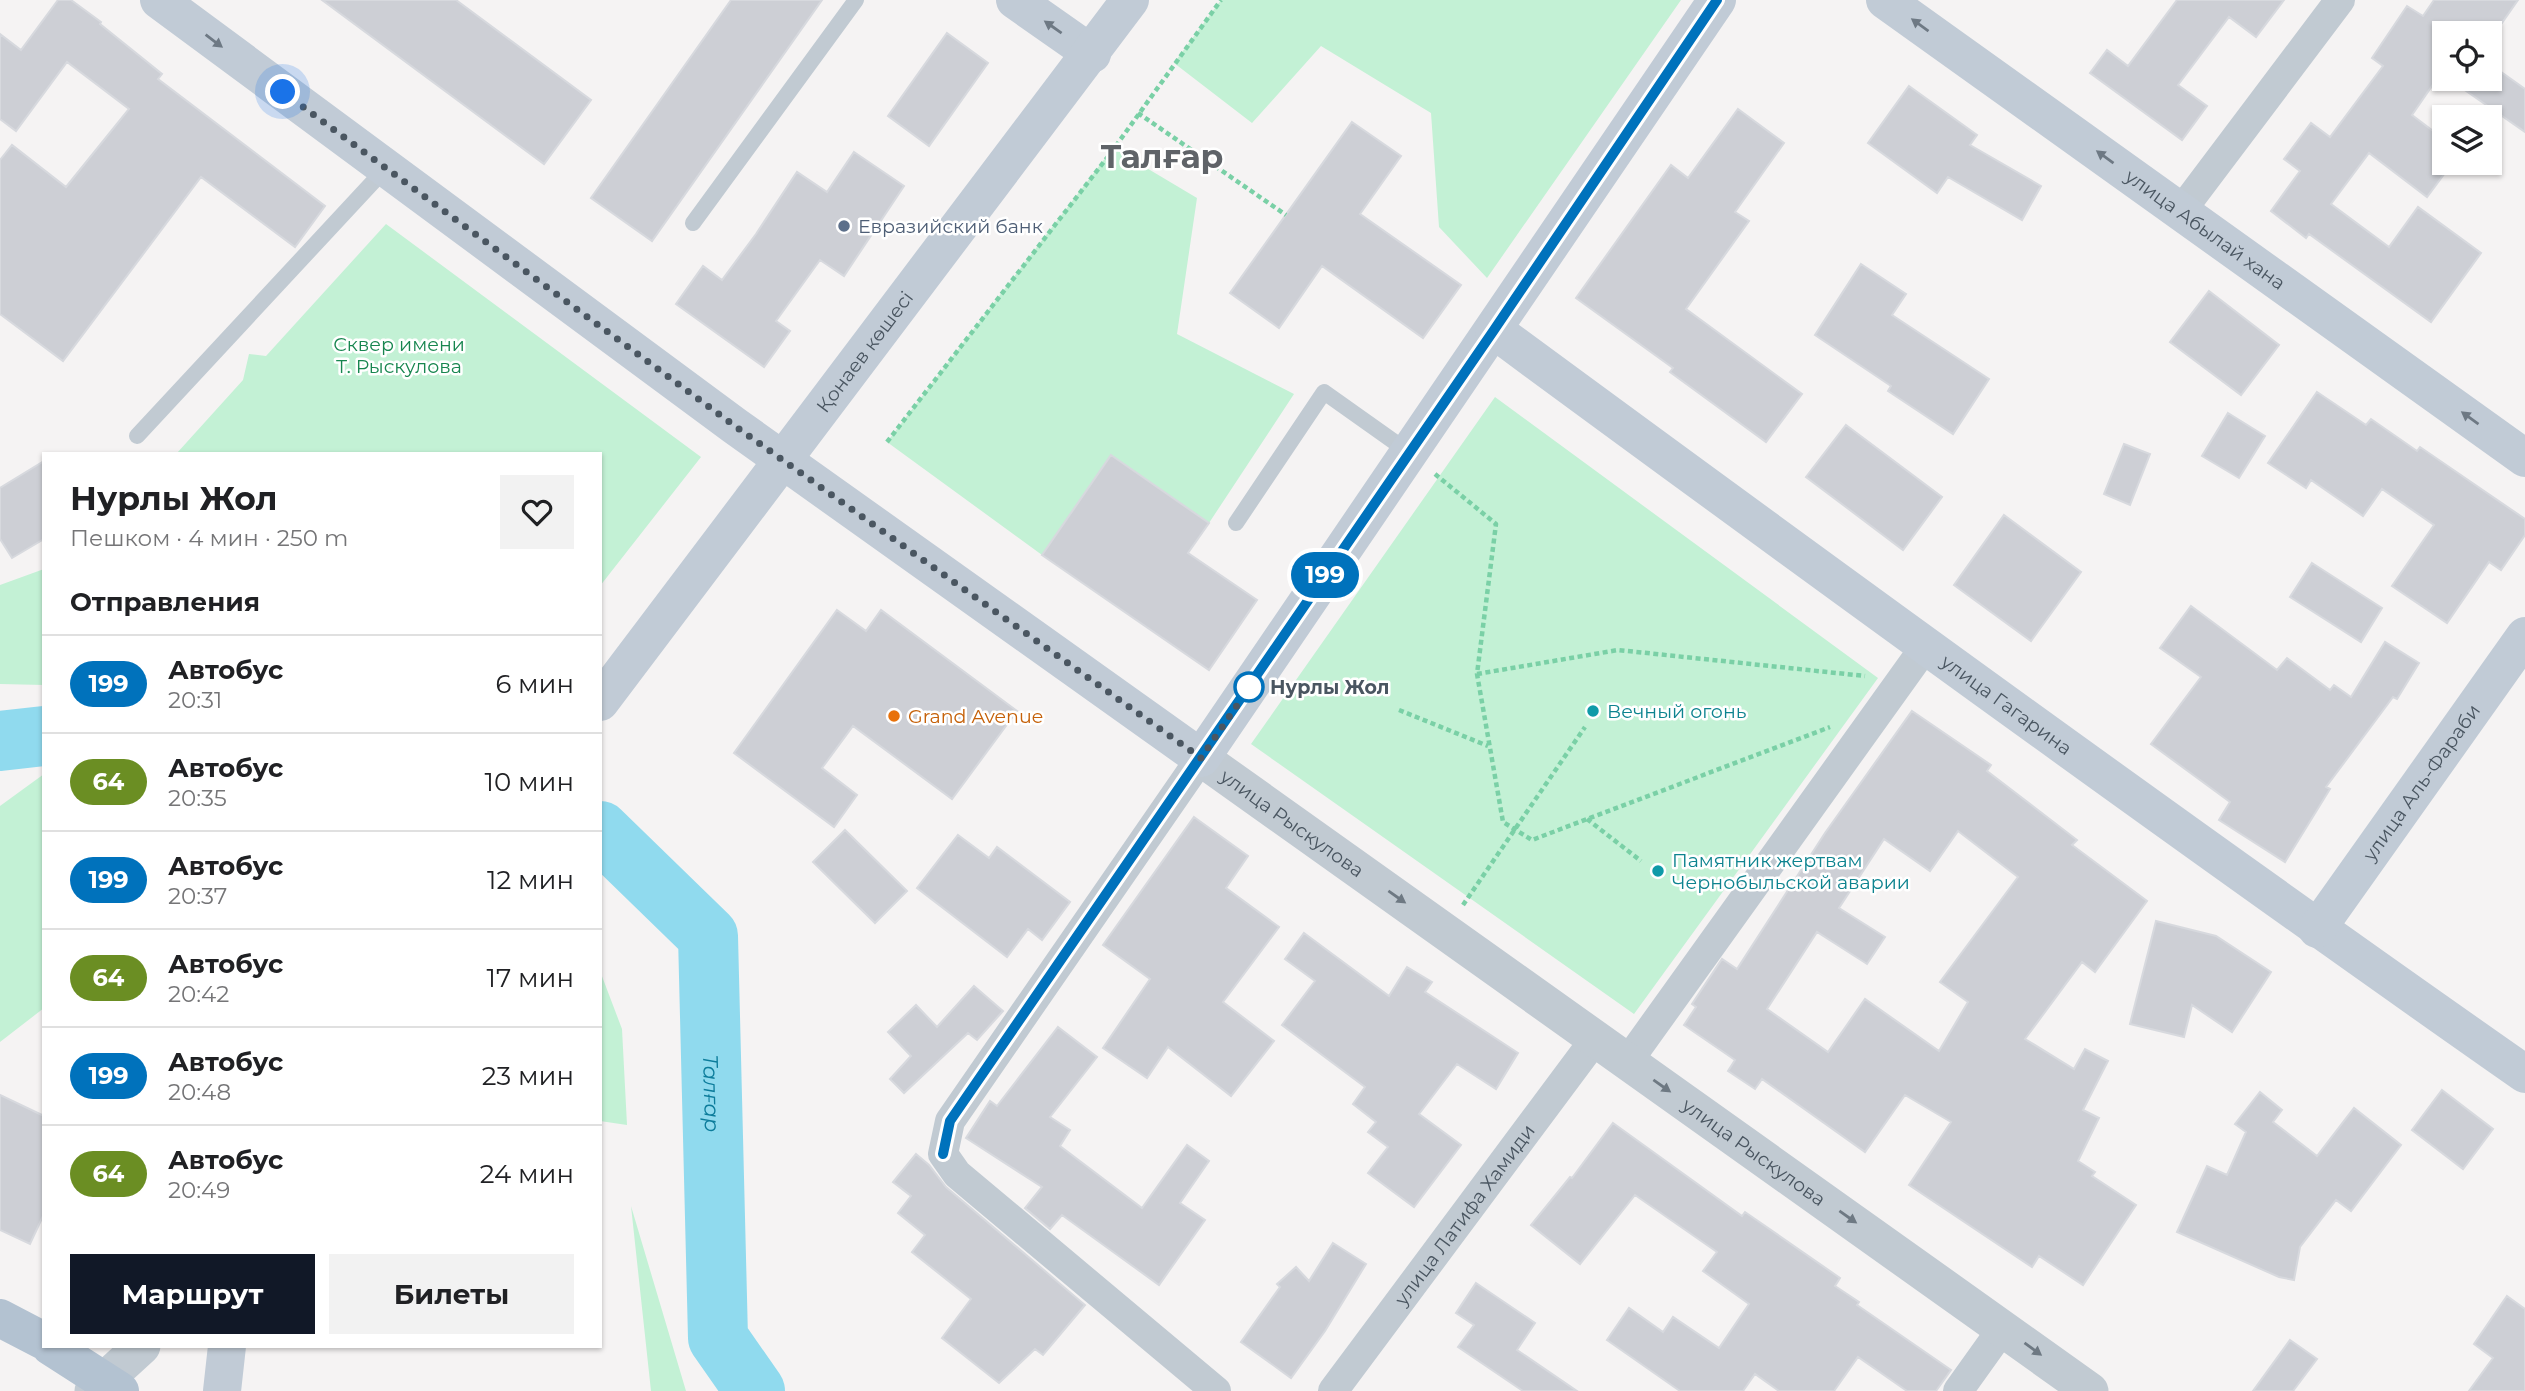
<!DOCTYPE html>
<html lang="ru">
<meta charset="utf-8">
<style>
:root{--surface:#fff;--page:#f2f2f2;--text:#202124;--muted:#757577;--line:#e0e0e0;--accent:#111827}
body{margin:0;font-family:Montserrat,sans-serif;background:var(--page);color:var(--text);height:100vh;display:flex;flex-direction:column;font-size:26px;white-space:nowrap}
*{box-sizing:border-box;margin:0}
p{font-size:23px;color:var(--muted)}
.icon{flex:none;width:38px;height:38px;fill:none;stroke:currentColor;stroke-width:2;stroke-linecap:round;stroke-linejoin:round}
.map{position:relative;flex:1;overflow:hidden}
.details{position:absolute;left:42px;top:452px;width:560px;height:896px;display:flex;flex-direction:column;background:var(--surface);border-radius:0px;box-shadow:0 2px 5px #0004}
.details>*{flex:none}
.badge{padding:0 14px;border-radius:23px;font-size:24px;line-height:46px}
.tools{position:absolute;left:2432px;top:21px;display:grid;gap:14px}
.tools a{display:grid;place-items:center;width:70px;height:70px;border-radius:0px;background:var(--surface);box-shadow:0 2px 5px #0004;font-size:35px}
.you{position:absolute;width:35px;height:35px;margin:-18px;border:5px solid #fff;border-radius:50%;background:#1a73e8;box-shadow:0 0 0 10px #1a73e833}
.map>.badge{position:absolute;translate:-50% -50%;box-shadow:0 0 0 4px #fff}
h2{padding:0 28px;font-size:26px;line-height:63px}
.round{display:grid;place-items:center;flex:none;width:74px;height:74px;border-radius:0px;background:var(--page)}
.overview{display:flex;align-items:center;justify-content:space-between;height:119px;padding:0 28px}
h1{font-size:33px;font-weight:700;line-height:52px}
.primary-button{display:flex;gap:14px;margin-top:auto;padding:14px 28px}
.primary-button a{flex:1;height:80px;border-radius:0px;background:var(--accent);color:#fff;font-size:28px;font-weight:700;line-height:80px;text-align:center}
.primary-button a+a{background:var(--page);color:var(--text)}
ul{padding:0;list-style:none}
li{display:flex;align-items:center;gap:21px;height:98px;padding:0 28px;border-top:2px solid var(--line)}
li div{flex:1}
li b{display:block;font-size:26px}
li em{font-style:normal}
li .badge{min-width:77px;font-weight:700;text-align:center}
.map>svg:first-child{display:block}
</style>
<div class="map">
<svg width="2525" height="1391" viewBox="0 0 2525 1391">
<rect width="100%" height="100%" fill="#f5f3f3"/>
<path fill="#c3f1d5" d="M1221,0H1681L1487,278L1439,227L1431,113L1321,46L1252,123L1174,63Z
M1113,148L1197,198L1177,334L1294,394L1209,523L1111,455L1042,555L887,442Z
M386,224L701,457L600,586V453H177L243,380L249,354L266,356Z
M1495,397L1878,678L1634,1014L1251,744Z
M44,569V685L0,684V585Z
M44,774V1008L0,1042V806Z
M600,971L622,1029L627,1125L600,1121Z
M631,1206L686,1391H651Z"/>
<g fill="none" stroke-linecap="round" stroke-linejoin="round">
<g stroke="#90daee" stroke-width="60">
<path d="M0,741L44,736"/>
<path id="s1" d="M600,831L708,936L718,1338L755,1391"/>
</g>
</g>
<path fill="#cdcfd5" stroke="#d7d9de" stroke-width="2" fill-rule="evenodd" d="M58,0H71L101,22L100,24L162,74L158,79L325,206L295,247L201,177L63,361L0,314V160L12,145L66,187L129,109L67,62L16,131L0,119V34L21,50Z
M322,0H456L591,100L544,164Z
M731,0H822L652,241L591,198Z
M2177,0H2284L2256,37L2229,17L2178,85L2207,106L2182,140L2090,73L2107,50L2128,66Z
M2434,0H2518L2490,40V33H2445V76L2441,73L2412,115L2445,140V173L2427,197L2369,153L2331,204L2389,247L2418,207L2481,253L2431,322L2309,234L2306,238L2271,211L2300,171L2284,159L2311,123L2330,137L2383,66L2372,58L2407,6L2423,16Z
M947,33L988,63L929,146L888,116Z
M2490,64L2525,89V132L2449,79H2490Z
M1909,86L1977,135L1970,145L2041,186L2022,220L1948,177L1937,193L1868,143Z
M1738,109L1784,143L1735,212L1749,221L1686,309L1802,394L1766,442L1670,372L1673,368L1576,298L1671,165L1688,178Z
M1352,122L1401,156L1360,214L1461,285L1423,338L1322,266L1279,328L1230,293Z
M854,152L904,186L844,276L820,260L776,321L790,331L764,367L676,304L703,266L722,280L756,234L797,172L827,192Z
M1861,264L1906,294L1892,315L1989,379L1953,434L1888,391L1891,386L1815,335Z
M2209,291L2279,345L2241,395L2170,342Z
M2317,392L2366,425L2371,419L2417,451L2420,447L2525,519V535L2501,570L2489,562L2447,623L2392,586L2434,525L2382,489L2363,516L2311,480L2306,488L2268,463Z
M2228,413L2265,436L2239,478L2202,456Z
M1846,425L1942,497L1903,550L1806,477Z
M2124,444L2150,454L2130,505L2104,494Z
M1111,455L1209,523L1188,553L1257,600L1209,670L1042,555Z
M44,461V539L12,558L0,539V488Z
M2004,515L2081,572L2031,641L1954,585Z
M2312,563L2382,608L2361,642L2290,597Z
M2191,606L2277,670L2287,658L2330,690L2334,685L2351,697L2385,642L2419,663L2397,699L2393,697L2326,787L2330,789L2285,862L2219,820L2230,802L2151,744L2201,677L2160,648Z
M837,610L866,631L881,610L1017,711L952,799L853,726L822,768L857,795L834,827L734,753Z
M1912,711L1991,765L1987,771L2077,840L2072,845L2147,901L2095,972L2082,962L2025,1039L2074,1069L2085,1049L2108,1061L2083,1110L2099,1118L2078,1161L2095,1172L2092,1176L2136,1205L2083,1285L2039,1256L2032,1267L1909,1185L1951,1122L1905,1095L1865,1152L1762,1079L1755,1089L1728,1071L1735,1060L1684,1025L1696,1007L1692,1004L1722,959L1737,969L1825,833ZM1958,831L2018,877L1940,982L1968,1002L1939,1051L1865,999L1828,1052L1767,1009L1817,932L1867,964L1885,937L1839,908L1884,839L1930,871Z
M1194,817L1248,856L1226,888L1279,927L1223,1002L1274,1041L1231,1096L1168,1047L1147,1078L1103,1048L1150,979L1103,945Z
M845,830L907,891L875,923L813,862Z
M958,835L989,858L997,847L1070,902L1042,940L1028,929L1007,957L917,888Z
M2156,921L2216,936L2271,972L2232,1032L2192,1005L2184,1037L2130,1024Z
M1304,933L1389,996L1407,967L1432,982L1425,992L1518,1053L1496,1089L1457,1064L1419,1114L1461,1145L1414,1207L1368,1173L1388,1147L1368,1132L1376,1122L1353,1104L1365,1087L1282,1025L1315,981L1285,959Z
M974,986L1003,1011L977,1040L968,1033L904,1093L890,1079L911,1056L888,1032L916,1005L937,1027Z
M1058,1027L1097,1057L1050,1117L1070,1130L1060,1146L1142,1208L1187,1145L1209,1161L1180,1203L1205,1220L1159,1285L1062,1215L1050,1229L1025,1208L1042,1187L966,1138L990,1101L997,1106Z
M2442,1090L2493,1129L2463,1169L2412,1130Z
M2260,1092L2282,1110L2273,1122L2317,1156L2354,1108L2401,1145L2351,1211L2336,1200L2300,1247L2294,1280L2279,1277L2177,1232L2207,1166L2227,1175L2246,1132L2235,1124Z
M0,1095L44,1116V1214L30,1244L0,1230Z
M1613,1123L1742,1216L1745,1212L1840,1278L1835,1286L1859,1302L1857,1305L1951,1370L1936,1391H1907L1858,1357L1834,1391H1779L1755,1374L1743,1391H1680L1607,1340L1629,1308L1663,1332L1673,1317L1719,1348L1749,1304L1703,1271L1717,1252L1635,1195L1580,1264L1531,1225L1570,1177L1572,1178Z
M916,1154L929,1165L946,1187L1085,1305L1043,1355L1035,1349L999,1383L942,1338L971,1299L912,1252L925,1235L898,1213L911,1196L893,1182Z
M1333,1243L1366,1264L1325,1331L1291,1378L1241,1342L1280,1287L1277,1284L1296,1267L1309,1281Z
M1476,1283L1535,1323L1517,1350L1577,1391H1523L1458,1347L1474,1325L1456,1313Z
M2507,1296L2525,1309V1391H2469L2493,1358L2474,1344Z
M2290,1340L2317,1359L2293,1391H2253Z"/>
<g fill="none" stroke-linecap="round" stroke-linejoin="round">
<path stroke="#7ad0a6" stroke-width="4.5" stroke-dasharray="5 3.5" stroke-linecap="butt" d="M1138,113L1286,215
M887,442L1110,154L1221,0
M1435,474L1496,524L1477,674L1503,822L1532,840L1830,727
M1477,674L1618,650L1865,676
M1399,710L1488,746
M1587,819L1641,861
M1463,905L1585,727"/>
<path stroke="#c1cad2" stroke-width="16" d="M693,223L856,0
M137,436L386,168
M1236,523L1324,392L1410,453"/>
<g stroke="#c1cad2" stroke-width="30">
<path d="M2181,211L2340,0"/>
<path d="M1201,758L950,1121L943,1154L957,1174L1216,1391"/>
<path d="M1628,1061L1925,647"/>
<path id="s2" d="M1333,1391L1596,1038"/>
<path d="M1958,1391L2003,1328"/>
</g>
<g stroke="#c1cad2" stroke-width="37">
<path id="s3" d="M1201,758L2090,1391"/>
<path d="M93,1391L142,1346"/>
</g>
<g stroke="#c1cbd6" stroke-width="38">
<path d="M159,0L735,426L1201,758L1717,0"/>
<path d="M1015,0L1092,54"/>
<path id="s4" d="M1885,0L2525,458"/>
<path id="s5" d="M1494,330C1835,581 2178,831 2525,1074"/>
<path id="s6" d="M600,702L1130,0"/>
<path id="s7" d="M2317,929L2525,636"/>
<path d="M222,1391L227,1346"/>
</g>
<path stroke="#b3c2d1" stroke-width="38" d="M0,1318L44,1341
M50,1346L120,1391"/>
</g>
<defs><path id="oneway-solid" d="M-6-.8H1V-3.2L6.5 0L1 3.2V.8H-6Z" transform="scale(1.75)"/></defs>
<g fill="#6e7984">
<use href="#oneway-solid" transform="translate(1920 25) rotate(-144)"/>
<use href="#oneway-solid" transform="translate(1053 27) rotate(-145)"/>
<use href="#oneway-solid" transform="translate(214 41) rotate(37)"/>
<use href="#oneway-solid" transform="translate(2105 157) rotate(-144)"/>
<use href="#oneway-solid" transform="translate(2470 418) rotate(-144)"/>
</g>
<g fill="#6e7983">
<use href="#oneway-solid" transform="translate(1397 897) rotate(35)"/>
<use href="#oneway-solid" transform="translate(1662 1086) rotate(35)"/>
<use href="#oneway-solid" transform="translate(1848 1217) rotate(35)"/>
<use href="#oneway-solid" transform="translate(2033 1349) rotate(36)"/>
</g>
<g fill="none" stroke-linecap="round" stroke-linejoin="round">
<defs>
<path id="line" d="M943,1154L950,1121L1494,330L1717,0"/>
</defs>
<use href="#line" stroke="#fff" stroke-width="16"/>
<use href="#line" stroke="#0072bc" stroke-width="10"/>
<path stroke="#4a5661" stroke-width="7" stroke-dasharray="0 12.6" d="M283,92L735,426L1201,758L1255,679L1249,687"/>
</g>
<circle fill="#5c6f8a" stroke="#fff" stroke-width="2.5" cx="844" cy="226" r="7"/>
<circle fill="#fff" stroke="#0072bc" stroke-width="3.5" cx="1249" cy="687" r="14"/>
<g fill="#0f9aa8" stroke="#fff" stroke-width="2.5">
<circle cx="1593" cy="711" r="7"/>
<circle cx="1658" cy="871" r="7"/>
</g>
<circle fill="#e8710a" stroke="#fff" stroke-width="2.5" cx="894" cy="716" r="7"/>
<g text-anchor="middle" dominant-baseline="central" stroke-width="5" stroke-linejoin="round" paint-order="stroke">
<g font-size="19" fill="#4e5e75" stroke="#fff" text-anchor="start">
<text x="858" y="226">Евразийский банк</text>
</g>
<g font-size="19" fill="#4a5661" stroke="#fff">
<text stroke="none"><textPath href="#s4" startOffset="394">улица Абылай хана</textPath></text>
<text stroke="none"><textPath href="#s6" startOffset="439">Қонаев көшесі</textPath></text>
<text stroke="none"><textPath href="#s5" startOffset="635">улица Гагарина</textPath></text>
<text stroke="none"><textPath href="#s7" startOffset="180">улица Аль-Фараби</textPath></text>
<text stroke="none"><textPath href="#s3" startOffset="112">улица Рыскулова</textPath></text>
<text stroke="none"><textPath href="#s3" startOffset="679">улица Рыскулова</textPath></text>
<text stroke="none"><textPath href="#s2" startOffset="220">улица Латифа Хамиди</textPath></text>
</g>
<g font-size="19" fill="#17864f" stroke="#fff">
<text x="399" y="344">Сквер имени<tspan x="399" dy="22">Т. Рыскулова</tspan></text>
</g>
<g font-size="19" font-weight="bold" fill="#4a5661" stroke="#fff" text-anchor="start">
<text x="1270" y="687">Нурлы Жол</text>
</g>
<g font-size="19" fill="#0d838f" stroke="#fff" text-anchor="start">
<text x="1607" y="711">Вечный огонь</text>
<text x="1672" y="860">Памятник жертвам<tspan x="1672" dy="22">Чернобыльской аварии</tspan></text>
</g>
<g font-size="19" fill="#c56008" stroke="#fff" text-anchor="start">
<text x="908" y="716">Grand Avenue</text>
</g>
<g font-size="21" font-style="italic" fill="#0c7c9b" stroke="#fff">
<text stroke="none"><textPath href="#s1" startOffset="308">Талғар</textPath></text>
</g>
<g font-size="33" font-weight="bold" fill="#5f6368" stroke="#fff">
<text x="1162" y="156">Талғар</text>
</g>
</g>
</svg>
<div class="tools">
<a><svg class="icon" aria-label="locate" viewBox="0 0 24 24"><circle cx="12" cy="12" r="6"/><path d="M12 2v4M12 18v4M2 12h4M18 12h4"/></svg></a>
<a><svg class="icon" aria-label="layers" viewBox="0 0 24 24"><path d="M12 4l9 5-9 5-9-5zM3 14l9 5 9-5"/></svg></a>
</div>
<div class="you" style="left:283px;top:92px"></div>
<b class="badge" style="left:1325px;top:575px;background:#0072bc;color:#fff">199</b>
<section class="details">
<div class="overview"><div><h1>Нурлы Жол</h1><p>Пешком · 4 мин · 250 m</p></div><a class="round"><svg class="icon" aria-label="heart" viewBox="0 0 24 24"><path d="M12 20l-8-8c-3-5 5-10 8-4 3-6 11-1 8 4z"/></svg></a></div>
<h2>Отправления</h2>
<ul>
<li><span class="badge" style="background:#0072bc;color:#fff">199</span><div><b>Автобус</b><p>20:31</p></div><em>6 мин</em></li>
<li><span class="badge" style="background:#6b8e23;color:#fff">64</span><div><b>Автобус</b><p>20:35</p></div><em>10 мин</em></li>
<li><span class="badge" style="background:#0072bc;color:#fff">199</span><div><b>Автобус</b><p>20:37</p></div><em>12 мин</em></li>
<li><span class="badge" style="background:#6b8e23;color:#fff">64</span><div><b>Автобус</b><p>20:42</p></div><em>17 мин</em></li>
<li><span class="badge" style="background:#0072bc;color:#fff">199</span><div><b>Автобус</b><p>20:48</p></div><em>23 мин</em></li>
<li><span class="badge" style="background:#6b8e23;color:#fff">64</span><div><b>Автобус</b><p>20:49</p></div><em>24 мин</em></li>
</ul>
<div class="primary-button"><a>Маршрут</a><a>Билеты</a></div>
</section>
</div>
